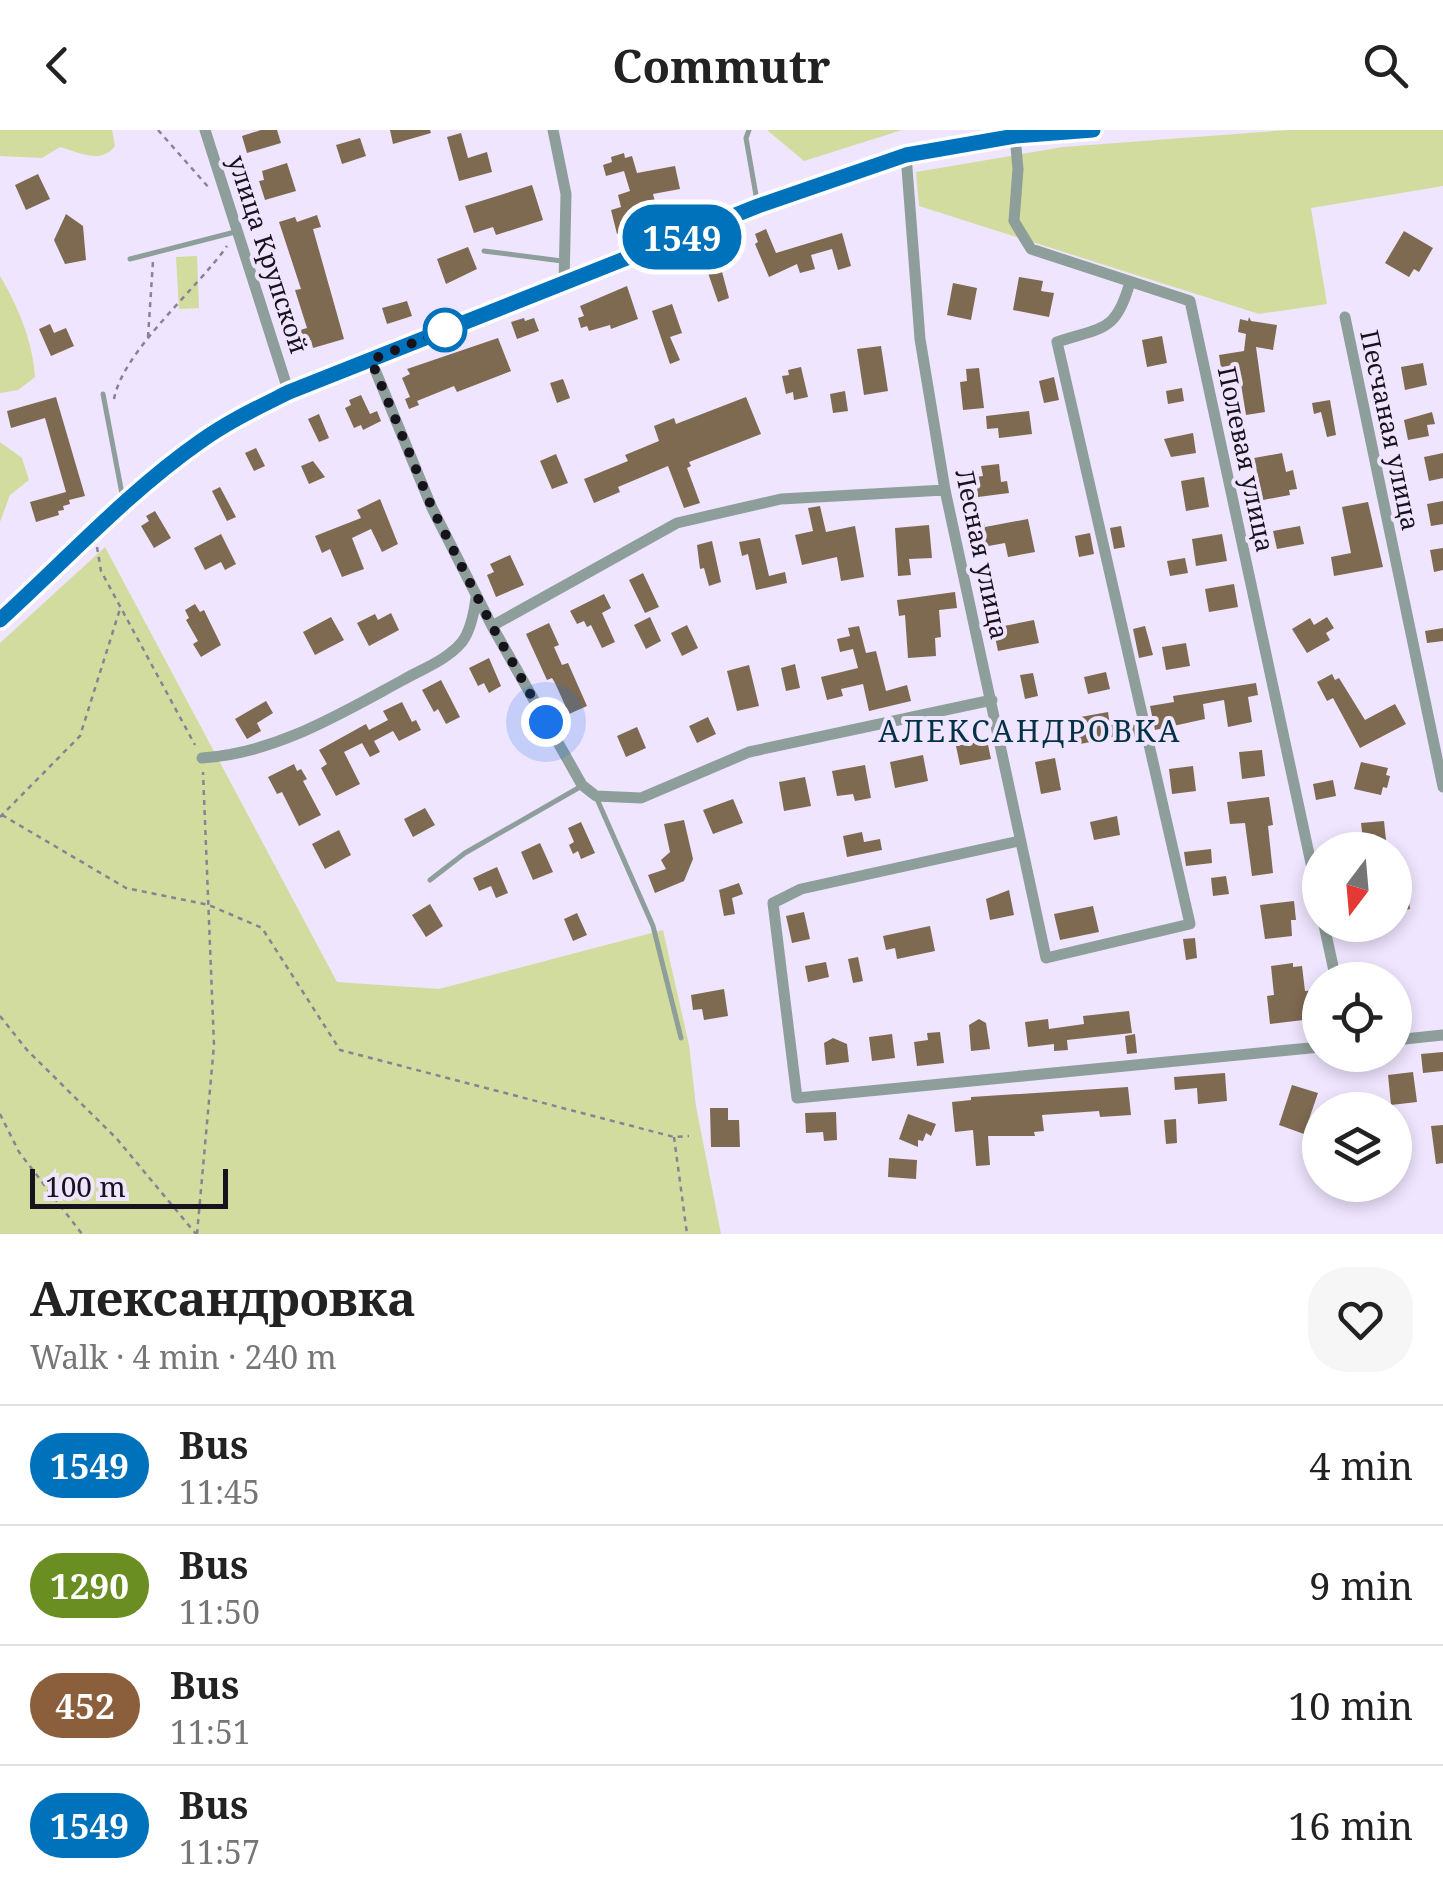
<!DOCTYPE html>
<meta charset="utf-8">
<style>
:root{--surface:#fff;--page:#f6f6f6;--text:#222;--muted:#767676;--line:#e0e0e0}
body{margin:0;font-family:"Noto Serif",serif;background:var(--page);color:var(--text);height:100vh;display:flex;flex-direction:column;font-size:38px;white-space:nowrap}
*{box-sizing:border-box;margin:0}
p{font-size:32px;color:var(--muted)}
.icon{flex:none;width:55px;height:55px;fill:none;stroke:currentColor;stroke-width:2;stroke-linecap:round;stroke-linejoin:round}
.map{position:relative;height:1104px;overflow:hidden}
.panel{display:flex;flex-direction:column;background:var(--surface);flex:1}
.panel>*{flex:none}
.badge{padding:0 20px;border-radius:32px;font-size:35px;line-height:65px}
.needle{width:65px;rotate:196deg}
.buttons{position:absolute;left:1302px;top:702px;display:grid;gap:20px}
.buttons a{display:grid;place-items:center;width:110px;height:110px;border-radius:50%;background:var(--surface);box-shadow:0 5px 15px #0003;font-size:50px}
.scale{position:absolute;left:30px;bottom:25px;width:198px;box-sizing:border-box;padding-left:10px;border:5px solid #17131d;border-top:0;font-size:28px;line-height:35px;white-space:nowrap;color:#17131d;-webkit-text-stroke:8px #efe5fe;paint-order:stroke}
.you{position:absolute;width:50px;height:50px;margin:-25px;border:8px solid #fff;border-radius:50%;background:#1a73e8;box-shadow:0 0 0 15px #1a73e833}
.map>.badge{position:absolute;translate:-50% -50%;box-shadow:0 0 0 5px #fff}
.round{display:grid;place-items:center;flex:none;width:105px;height:105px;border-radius:40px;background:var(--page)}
.summary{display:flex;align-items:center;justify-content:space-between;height:170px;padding:0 30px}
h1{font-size:48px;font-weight:700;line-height:75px}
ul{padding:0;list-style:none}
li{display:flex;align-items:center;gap:30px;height:120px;padding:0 30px;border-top:2px solid var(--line)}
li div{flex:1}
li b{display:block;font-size:38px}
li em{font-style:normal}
li .badge{min-width:110px;font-weight:700;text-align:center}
header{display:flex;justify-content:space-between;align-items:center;height:130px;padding:0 30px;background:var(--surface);font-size:45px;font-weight:700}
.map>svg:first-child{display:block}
</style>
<header><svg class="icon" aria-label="back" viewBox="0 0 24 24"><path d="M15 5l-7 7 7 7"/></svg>Commutr<svg class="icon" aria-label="search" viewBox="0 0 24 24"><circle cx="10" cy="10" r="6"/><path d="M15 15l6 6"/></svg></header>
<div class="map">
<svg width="1443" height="1104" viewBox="0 0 1443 1104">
<rect width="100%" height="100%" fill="#efe5fe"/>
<path fill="#d2dc9f" d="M0,0H112L115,16C101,35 79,22 60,17L42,28L0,26Z
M767,0H902L804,31Z
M1288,0H1443V56L1311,78L1327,174L1259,184L919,76L916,42L1063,17Z
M197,126L199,178L179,179L176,127Z
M0,146C18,176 33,212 35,247L18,260L0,263Z
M0,312L22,328L29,350L10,365L0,392Z
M105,417L337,852L439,859L663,800L689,915L696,976L721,1104H0V513Z"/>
<path fill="#7e6951" d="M261,0H277L281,13L247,23L242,6Z
M390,0H430L431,3L393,14Z
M461,3L468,28L487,22L492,42L459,51L447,7Z
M360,8L366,26L342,34L336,15Z
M624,23L625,28L632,26L637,43L675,36L680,59L653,64L659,87L617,104L611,80L621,77L618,65L630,61L624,41L606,46L603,35L612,32L611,27Z
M287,33L296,61L265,70L259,51L264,50L262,41Z
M38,44L50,69L26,80L15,55Z
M532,55L543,90L496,105L493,97L474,103L465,76Z
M66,84L83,96L86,130L65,134L54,110Z
M317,85L321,97L313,99L344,209L313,218L311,210L304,212L300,200L307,198L295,160L301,159L279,92L295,87L297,92Z
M766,99L776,123L842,103L851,136L838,140L832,119L811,125L815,139L800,143L797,134L769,147L755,114L758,112L755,104Z
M1404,101L1433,118L1419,142L1414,139L1409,147L1385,133Z
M468,117L477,139L446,154L437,129Z
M721,138L729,168L718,172L708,143Z
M1019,147L1043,151L1041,161L1054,163L1049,187L1013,180Z
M953,153L977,158L971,190L947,185Z
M627,156L638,189L611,199L610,195L589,201L587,196L581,198L578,188L584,186L580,176Z
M407,171L412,186L387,194L382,178Z
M672,174L682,203L670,207L680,230L670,234L652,181Z
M1249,187L1251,191L1277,195L1273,220L1256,217L1265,282L1246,285L1240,248L1223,251L1219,225L1244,221L1246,204L1238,202L1240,189L1248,191Z
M524,188L525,191L534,188L539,201L517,209L511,192Z
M50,194L54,203L66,198L74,216L51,226L39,199Z
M1162,206L1167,233L1147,237L1142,210Z
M498,208L511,241L457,262L454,256L417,271L419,275L409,279L405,269L410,267L402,248L410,244L407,239Z
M881,216L888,261L864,265L857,219Z
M1423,233L1427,255L1405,260L1401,237Z
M801,237L808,267L794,270L793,262L786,264L782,246L789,245L788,240Z
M979,238L984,278L963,280L960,252L967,251L966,239Z
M1054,247L1059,270L1044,273L1039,251Z
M563,249L570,268L557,273L550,253Z
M1182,258L1184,271L1168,274L1166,261Z
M845,261L848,281L833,283L830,264Z
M361,265L370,284L377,281L381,291L363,300L361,295L354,298L345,278L351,275L349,270Z
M56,267L85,366L69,370L70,374L63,376L64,380L58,381L59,385L36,392L30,372L66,362L45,288L11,298L7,281Z
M746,267L761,304L689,332L691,336L687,338L700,373L684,378L668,336L618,357L620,362L594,373L584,349L628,331L625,325L659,311L654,296L674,288L676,294Z
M1330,270L1336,305L1327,307L1321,282L1314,284L1312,273Z
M1029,281L1032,304L999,308L998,298L987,299L986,286Z
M1432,282L1435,294L1427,295L1429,306L1408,310L1404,290Z
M319,284L329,308L319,312L308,289Z
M1193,303L1196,323L1171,327L1164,309Z
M256,318L265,336L254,341L245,323Z
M1282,323L1286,342L1293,340L1297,359L1289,360L1290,365L1263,370L1254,328Z
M1443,323V348L1429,351L1424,327Z
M556,324L568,353L552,359L540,331Z
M313,331L325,347L309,354L301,336Z
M999,334L1001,352L1007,351L1009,363L978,367L976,347L983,346L981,336Z
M1204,347L1209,377L1186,381L1181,351Z
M220,357L236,387L227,391L212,361Z
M380,369L398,414L382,422L371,399L352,408L364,439L342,447L330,419L322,423L315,406L361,388L357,380Z
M1443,371V394L1431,396L1427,374Z
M1368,372L1383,437L1334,446L1331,427L1351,423L1342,377Z
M820,376L826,402L855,396L864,447L841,451L837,427L802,435L795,405L813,401L808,378Z
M155,381L171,408L154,418L141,396L149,391L146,386Z
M1028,389L1035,422L1008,427L1005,413L972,419L967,397L984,393L985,397Z
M929,395L932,428L909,429L911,445L898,446L895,398Z
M1121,396L1125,417L1114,419L1110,398Z
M1300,396L1304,414L1277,419L1273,401Z
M1090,403L1094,424L1079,427L1075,406Z
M221,404L236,434L225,440L221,432L205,440L194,418Z
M1222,404L1227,431L1196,436L1192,409Z
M760,408L769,446L785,442L787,453L756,460L748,424L742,426L739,412Z
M712,411L721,452L709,456L704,438L700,439L697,415Z
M1443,418V440L1434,442L1430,420Z
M510,425L524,455L496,467L487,445L494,442L490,434Z
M1185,428L1188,443L1170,446L1167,431Z
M643,443L659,477L645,483L629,450Z
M1234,454L1238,477L1209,482L1205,459Z
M955,462L957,478L939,480L941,507L935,508L936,526L908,528L905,485L899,486L897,470Z
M604,464L611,478L602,483L615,512L602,518L591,495L587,497L584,491L577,494L570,481Z
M999,472L1004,496L1034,490L1039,513L998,521L988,474Z
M195,474L200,482L204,480L221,515L201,527L193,514L198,511L186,490L189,488L185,480Z
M391,483L399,500L369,516L357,493L375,484L378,490Z
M331,487L344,510L315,525L303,502Z
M650,487L661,511L646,519L634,495Z
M1327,487L1334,498L1326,503L1330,510L1307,523L1292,499L1310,488L1314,495Z
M549,493L559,515L554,517L562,535L568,533L587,576L569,584L555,553L552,548L547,550L526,504Z
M687,495L698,518L682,526L671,503Z
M859,496L866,523L876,521L886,561L907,555L911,571L869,581L863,554L841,559L843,566L827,570L821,547L858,538L853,519L840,522L837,509L850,506L848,498Z
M1145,496L1153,525L1139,528L1133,499Z
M1443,498V511L1427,513L1425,501Z
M1186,513L1190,536L1166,540L1162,517Z
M489,528L501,556L489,563L484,553L478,556L469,538Z
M795,534L800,558L786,561L781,538Z
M749,535L759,576L737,581L727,541Z
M1106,542L1110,559L1088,564L1084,547Z
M1033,543L1038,566L1025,569L1020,545Z
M1332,544L1335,550L1339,548L1365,590L1395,574L1406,594L1360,618L1333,568L1327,571L1317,552Z
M441,550L460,587L446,594L438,579L434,582L422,560Z
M1256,553L1258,565L1248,567L1252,592L1228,597L1224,570L1203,574L1205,589L1155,600L1150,576L1174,572L1173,566Z
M266,571L273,583L257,593L261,601L247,609L235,589Z
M402,572L412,592L416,590L421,600L399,611L393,601L374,611L380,622L370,627L362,613L344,622L360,654L336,666L321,638L327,634L319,620L366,594L369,600L388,590L383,581Z
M1108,582L1110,595L1134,590L1137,606L1121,609V606L1080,614L1075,588Z
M708,587L716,604L697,613L689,596Z
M637,597L646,618L626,627L617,606Z
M987,610L991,629L960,635L956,616Z
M1262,620L1265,646L1242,649L1239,622Z
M923,625L928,651L895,658L890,632Z
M1055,628L1061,660L1041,664L1035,632Z
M1361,632L1388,638L1386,645L1390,646L1387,658L1383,657L1381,665L1354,659Z
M294,634L297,641L301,639L307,649L303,651L321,685L299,696L282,662L277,664L268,647Z
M865,635L871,668L855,671L853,664L837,666L832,641Z
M1193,636L1196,661L1172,664L1169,639Z
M805,647L811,676L784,681L779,652Z
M1333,650L1336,666L1316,670L1313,654Z
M1269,667L1273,695L1268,696L1273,743L1252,746L1245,693L1230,694L1227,672Z
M733,669L743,693L713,704L703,680Z
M425,678L435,695L413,707L404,689Z
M1117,686L1120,705L1094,710L1090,692Z
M684,690L693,729L684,751L655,763L648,745L666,739L661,730L670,722L664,694Z
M1384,691L1387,720H1356L1355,710H1363L1361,693Z
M581,692L595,723L581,729L578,721L573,724L569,715L574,712L568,698Z
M339,700L351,725L325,739L312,714Z
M862,702L864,712L880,709L882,720L847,727L843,706Z
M540,713L553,742L533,750L521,722Z
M1211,719L1212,733L1186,736L1184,722Z
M497,737L508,763L496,768L491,756L479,761L473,748Z
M1226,746L1229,764L1213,766L1211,748Z
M739,753L743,764L732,768L735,784L724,786L719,760Z
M1407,759L1410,779L1395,782V761Z
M1009,760L1014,785L990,790L986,769Z
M1294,771L1296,790H1291L1292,806L1265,809L1260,775Z
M430,774L443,796L426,807L412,785Z
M1093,776L1099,802L1060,810L1054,784Z
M804,782L810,809L792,813L786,786Z
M577,783L587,805L573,811L564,789Z
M930,796L935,821L897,829L895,818L886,820L883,806Z
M1195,808L1197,828L1186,830L1183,809Z
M858,827L863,851L853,853L848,829Z
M826,832L829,847L808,852L805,836Z
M1293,833V837L1302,836L1305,861L1317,860L1320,888L1270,894L1267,866L1274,865L1271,836Z
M724,859L728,886L704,890L702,879L693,880L691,865Z
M1129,881L1132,903L1067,910L1068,920L1054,921V914L1028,917L1025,892L1048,889L1049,899L1084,894L1083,886Z
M979,889L986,893L990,919L971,921L969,895Z
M940,902L944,933L917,936L914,912L928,910L927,903Z
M892,904L895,928L872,931L869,907Z
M1135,904L1137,923L1127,924L1125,906Z
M833,908L847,914L849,932L826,935L824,913Z
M1443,922V941L1423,943L1421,924Z
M1413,942L1417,972L1391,975L1388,945Z
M1225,943L1227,971L1198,974L1197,958L1175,960L1174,947Z
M1292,955L1318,963L1304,1004L1279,995Z
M1128,957L1131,985L1100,987L1099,981L1042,985L1044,1001L1034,1002L1035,1006H988L990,1035L976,1036L973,1000L955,1002L952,972L971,970V967Z
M710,978H728V990H739L740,1017H711Z
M836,982L837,1010L824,1011L823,1002L806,1003L805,983Z
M908,984L936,994L931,1006L926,1003L923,1011L918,1010V1017L899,1009Z
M1176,989L1177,1013L1166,1014L1164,990Z
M1443,995V1033L1436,1034L1431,996Z
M889,1028L917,1030L916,1049L888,1047Z"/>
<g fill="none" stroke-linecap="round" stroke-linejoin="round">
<path stroke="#898294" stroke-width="2.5" stroke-dasharray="5 5" stroke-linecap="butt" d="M158,0L210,59
M148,207L153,131
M114,269C123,221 197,159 227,116
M97,417L101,441L195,615
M2,685L126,758L209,775L262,798L340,920L674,1007L689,1006
M0,687L80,606L120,479
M0,886L27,920L117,1009L196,1104
M0,984L19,1022L82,1104
M674,1007L687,1104
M197,1104L214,915L203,642"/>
<path stroke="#8e9e9a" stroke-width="5" d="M749,0L746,8L757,71
M484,121L562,131
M130,129L235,102
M103,264L123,369
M597,669L653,796L681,908
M430,750L465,723L580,657"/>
<path stroke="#8e9e9a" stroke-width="11" d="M205,0L289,263
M553,0L566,64L564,153
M1015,6L1018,39L1014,91L1031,119L1190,171L1320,775
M906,25L920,209L945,360L1046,828L1190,794L1057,212C1102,197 1116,203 1130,152
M1345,187L1443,657
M371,230L432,378L492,496L582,655L596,666L641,668L749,622L992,570
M492,496L677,393L781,369L945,360
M202,628C276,623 338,585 403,550C422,539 447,530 462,512C471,500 474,483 476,468
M1019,711L801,759L773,773L797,968L1320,917
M1324,795L1336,850
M1395,910L1443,905"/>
<path stroke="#627a73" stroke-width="15" d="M0,490C66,430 128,362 201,311C229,291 259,277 289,263L758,76L906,25L1015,6L1093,0"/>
</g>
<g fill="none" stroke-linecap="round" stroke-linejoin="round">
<defs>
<path id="line" d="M0,490C66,430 128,362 201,311C229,291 259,277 289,262L758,76L906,25L1015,6L1093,0"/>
</defs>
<use href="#line" stroke="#fff" stroke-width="22"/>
<use href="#line" stroke="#0072bc" stroke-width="15"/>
<path stroke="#17131d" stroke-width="10" stroke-dasharray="0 18" d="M445,200L371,230L432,378L492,496L546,592"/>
</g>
<circle fill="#fff" stroke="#0072bc" stroke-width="5" cx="445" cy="200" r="20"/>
<g text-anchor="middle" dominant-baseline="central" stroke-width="8" stroke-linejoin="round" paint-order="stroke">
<g font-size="25" fill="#17131d" stroke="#efe5fe">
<text transform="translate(269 124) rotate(72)">улица Крупской</text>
<text transform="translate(1391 300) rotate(78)">Песчаная улица</text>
<text transform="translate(1247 329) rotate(78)">Полевая улица</text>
<text transform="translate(983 424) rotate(78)">Лесная улица</text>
</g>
<g font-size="30" letter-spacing="2.5" fill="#033146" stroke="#efe5fe">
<text x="1030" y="600">АЛЕКСАНДРОВКА</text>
</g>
</g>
</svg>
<div class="buttons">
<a><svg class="needle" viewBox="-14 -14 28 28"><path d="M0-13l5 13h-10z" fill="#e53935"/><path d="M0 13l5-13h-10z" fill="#767676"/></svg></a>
<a><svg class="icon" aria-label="locate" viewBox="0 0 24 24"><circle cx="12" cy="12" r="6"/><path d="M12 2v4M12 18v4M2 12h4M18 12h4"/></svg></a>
<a><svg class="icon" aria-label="layers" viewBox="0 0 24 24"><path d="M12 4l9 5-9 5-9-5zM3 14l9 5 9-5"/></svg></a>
</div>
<div class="scale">100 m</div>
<div class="you" style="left:546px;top:592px"></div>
<b class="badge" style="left:682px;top:107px;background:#0072bc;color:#fff">1549</b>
</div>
<section class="panel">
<div class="summary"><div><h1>Александровка</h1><p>Walk · 4 min · 240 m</p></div><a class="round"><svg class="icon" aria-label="heart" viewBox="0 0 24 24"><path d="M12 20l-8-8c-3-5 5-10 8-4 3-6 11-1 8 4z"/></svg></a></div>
<ul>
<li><span class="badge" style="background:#0072bc;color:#fff">1549</span><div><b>Bus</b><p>11:45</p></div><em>4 min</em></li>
<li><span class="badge" style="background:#6b8e23;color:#fff">1290</span><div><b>Bus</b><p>11:50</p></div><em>9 min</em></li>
<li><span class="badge" style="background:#8b5e3c;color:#fff">452</span><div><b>Bus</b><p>11:51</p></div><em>10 min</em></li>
<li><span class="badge" style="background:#0072bc;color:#fff">1549</span><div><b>Bus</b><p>11:57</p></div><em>16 min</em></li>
</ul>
</section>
